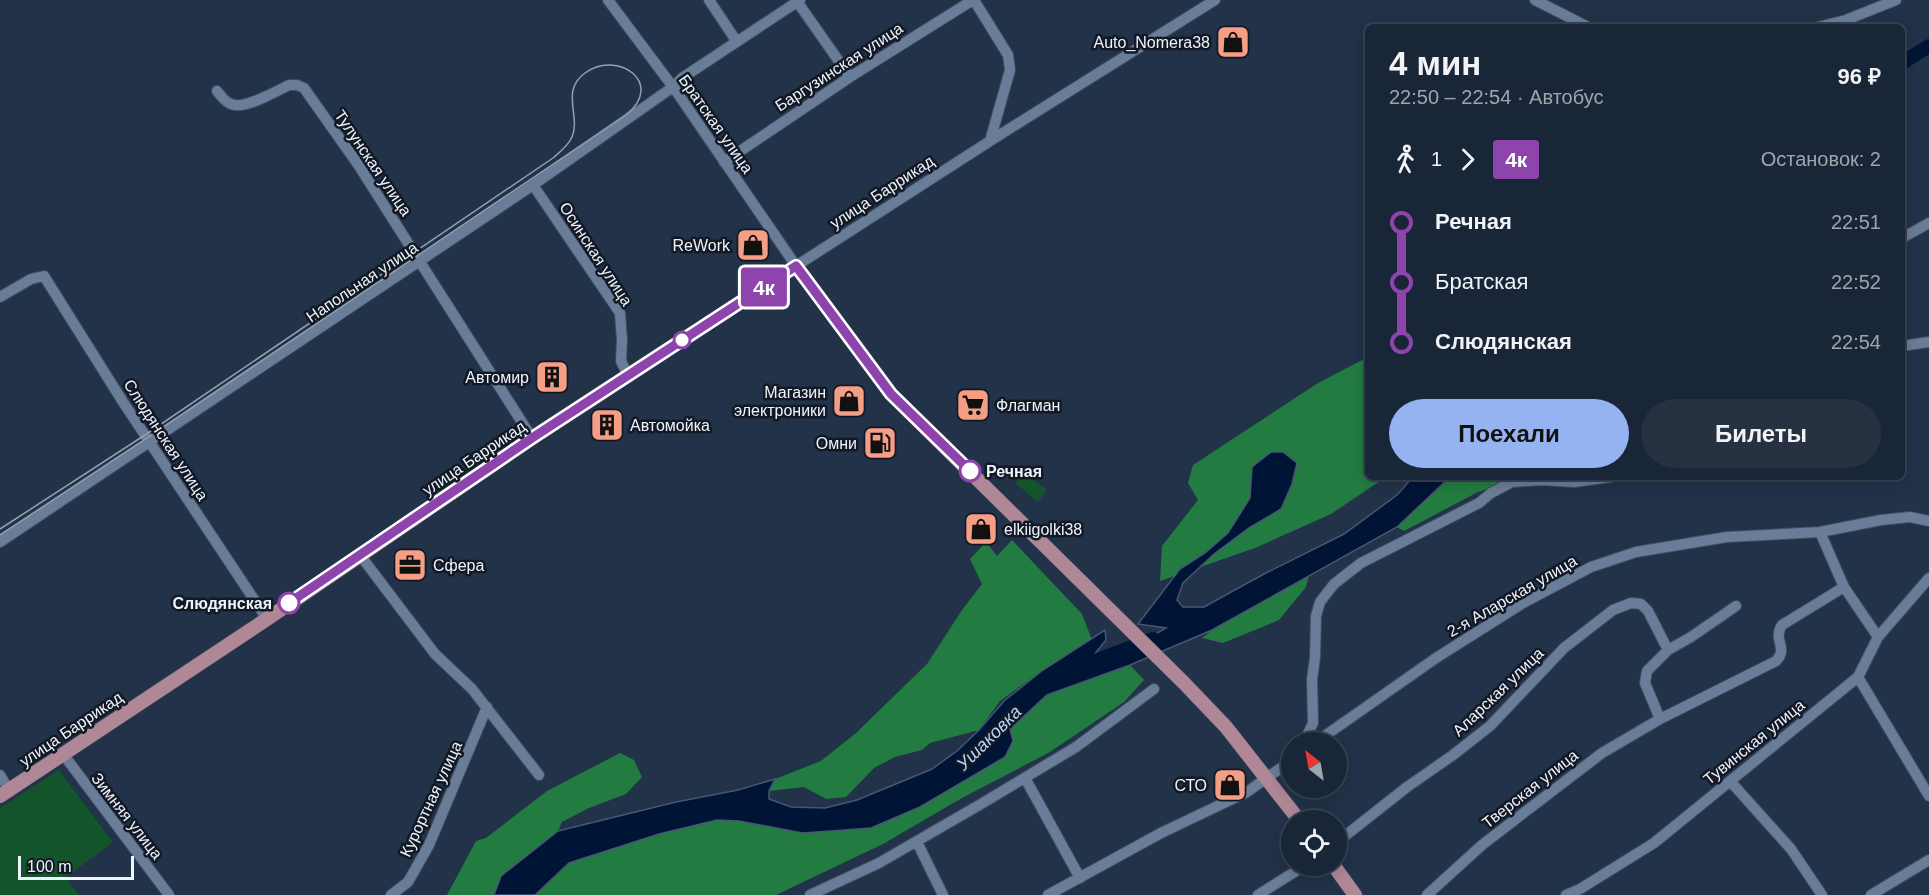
<!DOCTYPE html>
<html lang="ru">
<meta charset="utf-8">
<style>
:root{--surface:#192637;--page:#263242;--text:#f1f3f6;--muted:#9fa5ad;--line:#374352;--accent:#95b2f1}
body{margin:0;font-family:Arial,sans-serif;background:var(--page);color:var(--text);height:100vh;display:flex;flex-direction:column;font-size:22px;white-space:nowrap}
*{box-sizing:border-box;margin:0}
p{font-size:20px;color:var(--muted)}
.icon{flex:none;width:33px;height:33px;fill:none;stroke:currentColor;stroke-width:2;stroke-linecap:round;stroke-linejoin:round}
.map{position:relative;flex:1;overflow:hidden}
.details{position:absolute;left:1365px;top:24px;width:540px;height:456px;display:flex;flex-direction:column;background:var(--surface);border-radius:9px;box-shadow:0 3px 15px #0003,0 0 0 2px var(--line)}
.details>*{flex:none}
.badge{padding:0 12px;border-radius:4px;font-size:21px;line-height:39px}
.needle{width:39px;rotate:329deg}
.buttons{position:absolute;left:1281px;top:732px;display:grid;gap:12px}
.buttons a{display:grid;place-items:center;width:66px;height:66px;border-radius:50%;background:var(--surface);box-shadow:0 3px 15px #0003,0 0 0 2px var(--line);font-size:30px}
.scale{position:absolute;left:18px;bottom:15px;width:116px;box-sizing:border-box;padding-left:6px;border:3px solid #eef4fd;border-top:0;font-size:16px;line-height:21px;white-space:nowrap;color:#eef4fd;-webkit-text-stroke:4px #121924;paint-order:stroke}
.map>.badge{position:absolute;translate:-50% -50%;box-shadow:0 0 0 3px #fff}
.legs{display:flex;align-items:center;gap:9px;height:66px;padding:0 24px;font-size:20px}
.legs p{margin-inline-start:auto}
.overview{display:flex;align-items:center;justify-content:space-between;height:102px;padding:0 24px}
h1{font-size:33px;font-weight:800;line-height:45px}
.primary-button{display:flex;gap:12px;margin-top:auto;padding:12px 24px}
.primary-button a{flex:1;height:69px;border-radius:36px;background:var(--accent);color:#111;font-size:24px;font-weight:800;line-height:69px;text-align:center}
.primary-button a+a{background:var(--page);color:var(--text)}
ul{padding:0 24px;list-style:none}
li{display:flex;align-items:center;gap:21px;height:60px;font-size:22px}
li i{display:grid;place-items:center;width:9px;height:100%;margin:0 8px;background:currentColor}
li i::after{content:'';width:15px;height:15px;margin:-8px;border:4px solid;border-radius:50%;background:var(--surface)}
li p{margin-inline-start:auto}
li:first-child i{background:linear-gradient(#0000 50%,currentColor 0)}
li:last-child i{background:linear-gradient(currentColor 50%,#0000 0)}
.map>svg:first-child{display:block}
</style>
<div class="map">
<svg width="1929" height="895" viewBox="0 0 1929 895">
<rect width="100%" height="100%" fill="#213249"/>
<path fill="#14542a" d="M1024,472L1047,490L1038,502L1015,483Z
M59,770L113,842L66,877L79,895H0V808Z"/>
<path fill="#227c42" d="M1368,357V477H1386L1331,514L1255,548L1160,581L1162,546L1198,500L1188,483L1193,465L1318,383Z
M1450,477H1525L1478,492L1404,531L1397,527Z
M1012,540L1082,614L1092,640L1043,670L1000,701L979,730L930,743L922,750L895,757L874,768L846,797L826,799L804,787L769,791L775,779L821,761L856,733L927,664L962,610L982,584L970,559L986,542L997,556Z
M1309,575L1306,587L1279,620L1223,643L1202,638L1212,630Z
M1130,665L1144,680L1124,702L1050,752L962,798L883,844L776,895H535L569,863L659,834L717,820L739,821L803,833L871,828L920,807L1005,757L1010,729L1047,695Z
M620,753L634,760L642,777L626,794L589,808L562,822L558,831L501,876L494,895H447L476,841L486,838L547,791Z"/>
<path fill="#001435" stroke="#475771" stroke-width="1.5" d="M1271,452H1283L1297,463L1292,484L1281,509L1249,528L1214,554L1183,583L1177,600L1183,607H1204L1264,574L1344,534L1397,495L1413,477H1450L1397,527L1212,630L1130,665L1047,695L1010,729L1013,741L1005,757L920,807L871,828L803,833L739,821L717,820L659,834L569,863L535,895H494L501,876L558,831L676,802L738,790L775,779L769,791V799L791,807L825,808L857,800L932,769L957,751L979,730L1004,701L1043,670L1105,630L1106,640L1093,656L1094,667L1138,649L1152,636L1166,628L1138,624L1180,569L1205,553L1228,533L1250,498L1252,467Z"/>
<g fill="none" stroke-linecap="round" stroke-linejoin="round">
<path stroke="#001435" stroke-width="14" d="M1902,63L1929,46
M1076,668L1153,639"/>
<defs>
<path id="minor" d="M608,0L676,91L796,266L990,141L1215,0
M709,0L737,42
M796,0L850,77
M974,0L1008,55L1010,70L990,141
M1535,0L1588,27
M1818,27L1846,20L1896,0
M217,91C221,96 225,102 231,104C244,110 275,92 289,85H297L304,88L359,166L532,438
M724,162L850,77L973,0
M533,185L620,313L622,340L621,361L629,377
M1902,238L1929,223
M0,297L31,279L44,276L123,402L267,619
M1902,346L1929,342
M1820,532L1844,587L1878,637
M0,542L533,185L673,87L682,78L800,0
M360,555L435,654L472,689L539,775
M1858,677L1929,796
M1660,719L1645,683L1647,671L1668,650L1691,637L1736,606
M1304,742L1313,723L1312,679L1315,658L1316,616L1320,602L1334,584L1361,563L1479,503L1491,493L1512,482L1543,480L1574,482L1611,477
M1316,742L1436,658L1523,603L1591,567L1636,552L1727,537L1820,532L1881,520L1910,517L1929,521
M63,754L169,895
M0,775L9,790
M1025,778L1080,878
M1730,781L1791,849L1822,895
M917,842L943,895
M1336,843L1407,787L1453,755L1490,726L1564,648L1613,610L1631,603L1641,604L1648,611L1668,650
M391,895L408,882L429,845L487,707
M810,895L879,863L981,804L1076,747L1154,689
M1048,895L1161,833L1247,792L1292,760
M1258,895L1304,866
M1427,895L1482,845L1602,753L1660,719L1776,661C1789,648 1772,640 1782,625L1844,587
M1566,895L1580,889L1654,843L1858,677L1878,637L1929,578
M1871,895L1929,860"/>
<path id="major" d="M0,796L267,619L532,438L796,266L891,394L1184,683L1226,727L1299,820
M1334,866L1355,895"/>
</defs>
<use href="#minor" stroke="#414e60" stroke-width="12"/>
<use href="#major" stroke="#414e60" stroke-width="15"/>
<use href="#minor" stroke="#6a7d98" stroke-width="10"/>
<use href="#major" stroke="#af8797" stroke-width="14"/>
<path stroke="#95a0af" stroke-width="1.5" d="M0,529L145,435L553,158C560,152 568,146 572,137C581,116 560,91 585,73C617,49 666,83 626,115L147,438L0,535"/>
</g>
<g fill="none" stroke-linecap="round" stroke-linejoin="round">
<defs>
<path id="line-1" d="M289,603L532,438L796,266L891,394L970,471"/>
</defs>
<use href="#line-1" stroke="#fff" stroke-width="14"/>
<use href="#line-1" stroke="#8e44ad" stroke-width="9"/>
</g>
<defs>
<symbol id="shop-square" viewBox="-11 -11 22 22"><rect x="-9" y="-9" width="18" height="18" rx="4" fill="#f49e86" stroke="#121924"/><path d="M-5-2.5h2.3a2.7 3.5 0 0 1 5.4 0H5L5.5 6h-11ZM-1.5-2.5h3a1.5 2.3 0 0 0-3 0Z" fill="#111"/></symbol>
<symbol id="building-square" viewBox="-11 -11 22 22"><rect x="-9" y="-9" width="18" height="18" rx="4" fill="#f49e86" stroke="#121924"/><path d="M-4-6H4V6H1V3H-1V6H-4ZM-2.5-4.3h1.7v1.8h-1.7ZM.8-4.3h1.7v1.8H.8ZM-2.5-1h1.7V.8h-1.7ZM.8-1h1.7V.8H.8Z" fill="#111"/></symbol>
<symbol id="supermarket-square" viewBox="-11 -11 22 22"><rect x="-9" y="-9" width="18" height="18" rx="4" fill="#f49e86" stroke="#121924"/><path d="M-6-5.5h2.5l.6 2H6L4.5 2H-2.5L-4.4-4H-6ZM-1.5 3.2a1.3 1.3 0 1 0 .1 0ZM3 3.2a1.3 1.3 0 1 0 .1 0Z" fill="#111"/></symbol>
<symbol id="fuel-square" viewBox="-11 -11 22 22"><rect x="-9" y="-9" width="18" height="18" rx="4" fill="#f49e86" stroke="#121924"/><path d="M-5.5-6h7V0h2V4h1.3V-2.5L3-4.5l.8-.8L6-3V5H2.5V1h-1V6h-7ZM-4.2-4.7v3.2H.2V-4.7Z" fill="#111"/></symbol>
<symbol id="office-square" viewBox="-11 -11 22 22"><rect x="-9" y="-9" width="18" height="18" rx="4" fill="#f49e86" stroke="#121924"/><path d="M-6-3h4V-5.5h4V-3h4V5H-6ZM-1-4.5V-3h2v-1.5ZM-6 0V1H6V0Z" fill="#111"/></symbol>
</defs>
<g fill-rule="evenodd">
<use href="#shop-square" x="1214" y="23" width="38" height="38"/>
<use href="#shop-square" x="734" y="226" width="38" height="38"/>
<use href="#building-square" x="533" y="358" width="38" height="38"/>
<use href="#shop-square" x="830" y="382" width="38" height="38"/>
<use href="#supermarket-square" x="954" y="386" width="38" height="38"/>
<use href="#building-square" x="588" y="406" width="38" height="38"/>
<use href="#fuel-square" x="861" y="424" width="38" height="38"/>
<use href="#shop-square" x="962" y="510" width="38" height="38"/>
<use href="#office-square" x="391" y="546" width="38" height="38"/>
<use href="#shop-square" x="1211" y="766" width="38" height="38"/>
</g>
<g fill="#fff" stroke="#8e44ad" stroke-width="3">
<circle cx="682" cy="340" r="8"/>
<circle cx="970" cy="471" r="10"/>
<circle cx="289" cy="603" r="10"/>
</g>
<g text-anchor="middle" dominant-baseline="central" stroke-width="5" stroke-linejoin="round" paint-order="stroke">
<g font-size="16" fill="#eef4fd" stroke="#121924" text-anchor="end">
<text x="1210" y="42">Auto_Nomera38</text>
<text x="730" y="245">ReWork</text>
<text x="529" y="377">Автомир</text>
<text x="826" y="392">Магазин<tspan x="826" dy="18">электроники</tspan></text>
<text x="996" y="405" text-anchor="start">Флагман</text>
<text x="630" y="425" text-anchor="start">Автомойка</text>
<text x="857" y="443">Омни</text>
<text x="1004" y="529" text-anchor="start">elkiigolki38</text>
<text x="433" y="565" text-anchor="start">Сфера</text>
<text x="1207" y="785">СТО</text>
</g>
<g font-size="16" fill="#eef4fd" stroke="#121924">
<text transform="translate(839 67) rotate(-33)">Баргузинская улица</text>
<text transform="translate(716 124) rotate(55)">Братская улица</text>
<text transform="translate(373 163) rotate(56)">Тулунская улица</text>
<text transform="translate(882 192) rotate(-33)">улица Баррикад</text>
<text transform="translate(596 254) rotate(57)">Осинская улица</text>
<text transform="translate(362 282) rotate(-34)">Напольная улица</text>
<text transform="translate(166 440) rotate(57)">Слюдянская улица</text>
<text transform="translate(474 458) rotate(-34)">улица Баррикад</text>
<text transform="translate(1512 596) rotate(-30)">2-я Аларская улица</text>
<text transform="translate(1498 692) rotate(-44)">Аларская улица</text>
<text transform="translate(71 729) rotate(-34)">улица Баррикад</text>
<text transform="translate(1754 742) rotate(-39)">Тувинская улица</text>
<text transform="translate(1530 789) rotate(-38)">Тверская улица</text>
<text transform="translate(431 799) rotate(-65)">Курортная улица</text>
<text transform="translate(127 816) rotate(52)">Зимняя улица</text>
</g>
<g font-size="16" font-weight="bold" fill="#eef4fd" stroke="#121924" text-anchor="start">
<text x="986" y="471">Речная</text>
<text x="272" y="603" text-anchor="end">Слюдянская</text>
</g>
<g font-size="18" font-style="italic" fill="#b8d5fb" stroke="#121924">
<text transform="translate(989 738) rotate(-45)">Ушаковка</text>
</g>
</g>
</svg>
<div class="buttons">
<a><svg class="needle" viewBox="-14 -14 28 28"><path d="M0-13l5 13h-10z" fill="#e53935"/><path d="M0 13l5-13h-10z" fill="#9fa5ad"/></svg></a>
<a><svg class="icon" aria-label="locate" viewBox="0 0 24 24"><circle cx="12" cy="12" r="6"/><path d="M12 2v4M12 18v4M2 12h4M18 12h4"/></svg></a>
</div>
<div class="scale">100 m</div>
<b class="badge" style="left:764px;top:287px;background:#8e44ad;color:#fff">4к</b>
<section class="details">
<div class="overview"><div><h1>4 мин</h1><p>22:50 – 22:54 · Автобус</p></div><b>96 ₽</b></div>
<div class="legs"><svg class="icon" aria-label="walk" viewBox="0 0 24 24"><circle cx="13" cy="4" r="2"/><path d="M13 8l-2 6 4 7M11 14l-3 7M7 12l3-4h3l4 4"/></svg>1<svg class="icon" aria-label="forward" viewBox="0 0 24 24"><path d="M9 5l7 7-7 7"/></svg><b class="badge" style="background:#8e44ad;color:#fff">4к</b><p>Остановок: 2</p></div>
<ul>
<li><i style="color:#8e44ad"></i><b>Речная</b><p>22:51</p></li>
<li><i style="color:#8e44ad"></i><span>Братская</span><p>22:52</p></li>
<li><i style="color:#8e44ad"></i><b>Слюдянская</b><p>22:54</p></li>
</ul>
<div class="primary-button"><a>Поехали</a><a>Билеты</a></div>
</section>
</div>
